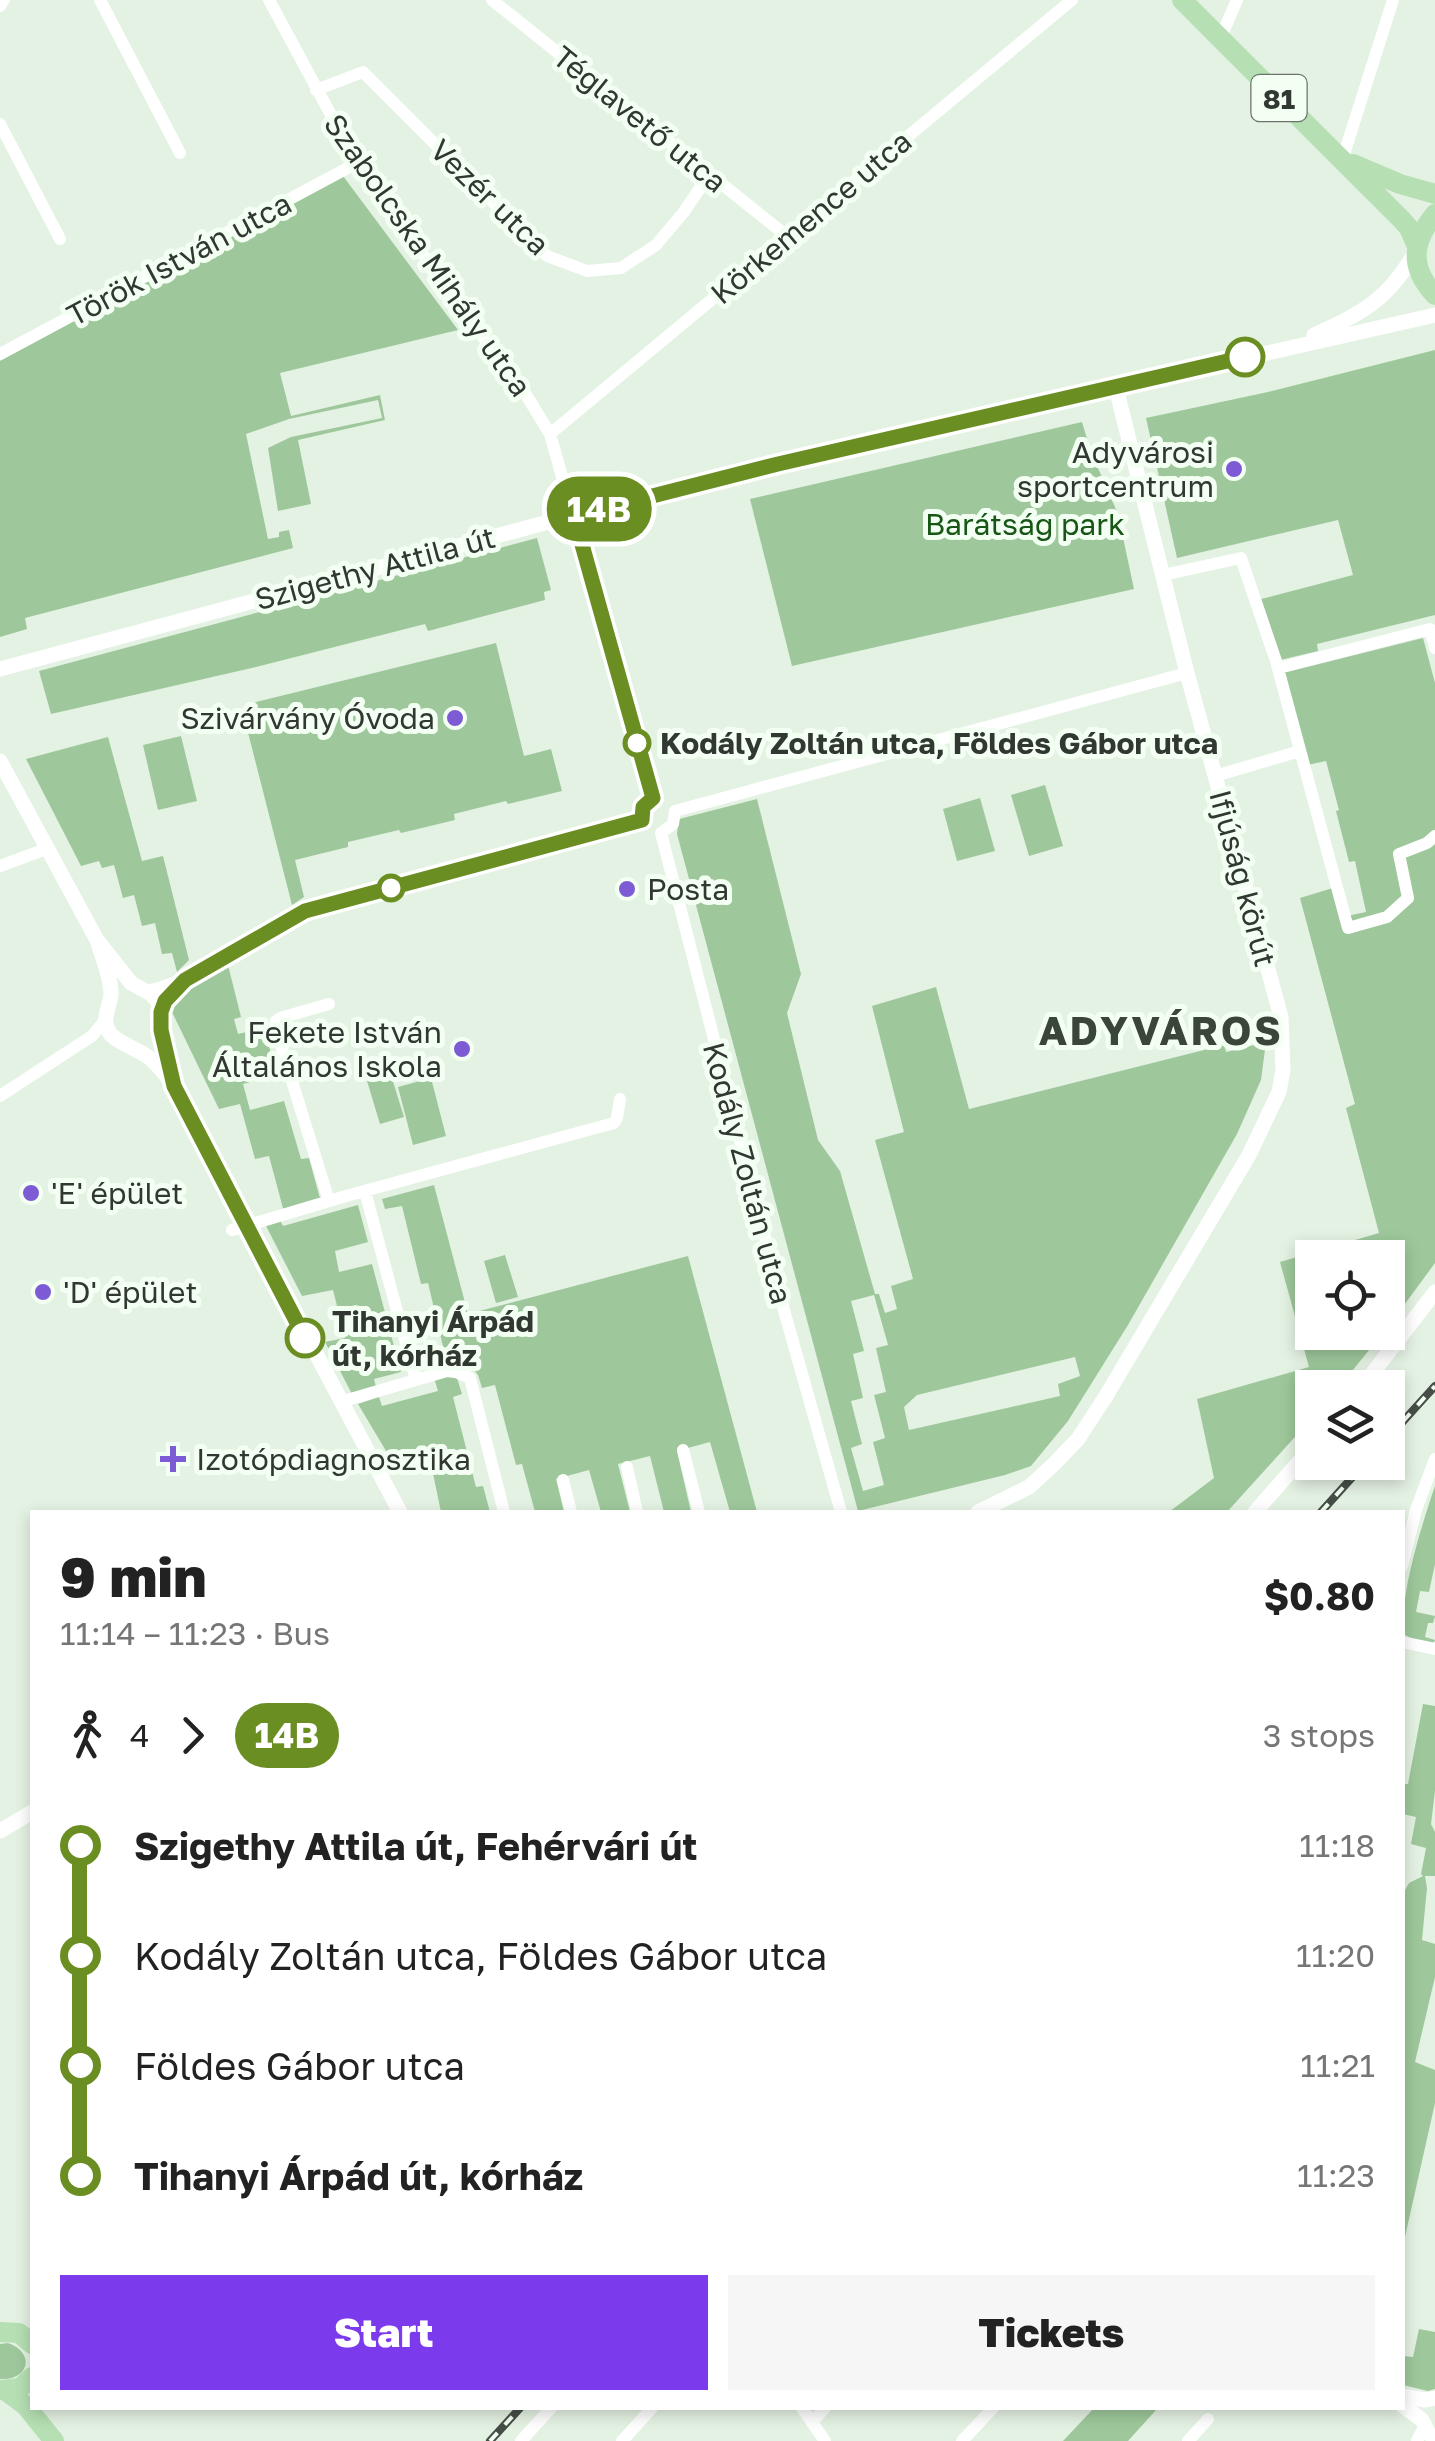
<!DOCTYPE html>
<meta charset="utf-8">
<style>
:root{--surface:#fff;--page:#f6f6f6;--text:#222;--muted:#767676;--accent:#7c3aed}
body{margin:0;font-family:"Golos Text",sans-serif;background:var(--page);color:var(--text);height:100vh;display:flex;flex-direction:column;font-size:38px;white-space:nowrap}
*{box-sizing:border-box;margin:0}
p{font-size:32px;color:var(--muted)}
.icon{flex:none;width:55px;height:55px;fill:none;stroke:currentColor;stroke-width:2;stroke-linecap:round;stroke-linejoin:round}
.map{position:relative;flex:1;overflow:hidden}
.sheet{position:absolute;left:30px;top:1510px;width:1375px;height:900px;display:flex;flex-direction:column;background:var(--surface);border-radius:0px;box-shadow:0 5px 15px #0003}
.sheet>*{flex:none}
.badge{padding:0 20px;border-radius:32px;font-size:35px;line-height:65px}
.tools{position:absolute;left:1295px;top:1240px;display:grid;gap:20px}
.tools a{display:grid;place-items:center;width:110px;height:110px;border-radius:0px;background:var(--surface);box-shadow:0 5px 15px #0003;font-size:50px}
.map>.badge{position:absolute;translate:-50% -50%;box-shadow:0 0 0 5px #fff}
.legs{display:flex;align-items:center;gap:15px;height:110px;padding:0 30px;font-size:32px}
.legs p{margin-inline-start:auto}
.overview{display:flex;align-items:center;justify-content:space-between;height:170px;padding:0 30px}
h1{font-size:55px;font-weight:800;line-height:75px}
.button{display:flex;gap:20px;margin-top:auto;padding:20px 30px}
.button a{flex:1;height:115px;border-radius:0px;background:var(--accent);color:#fff;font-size:40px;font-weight:800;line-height:115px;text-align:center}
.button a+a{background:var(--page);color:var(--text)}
ul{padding:0 30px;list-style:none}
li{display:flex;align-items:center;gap:35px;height:110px;font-size:38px}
li i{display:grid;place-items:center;width:15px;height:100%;margin:0 12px;background:currentColor}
li i::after{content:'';width:25px;height:25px;margin:-12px;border:8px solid;border-radius:50%;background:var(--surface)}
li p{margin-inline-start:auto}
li:first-child i{background:linear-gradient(#0000 50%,currentColor 0)}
li:last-child i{background:linear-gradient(currentColor 50%,#0000 0)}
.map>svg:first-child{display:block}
</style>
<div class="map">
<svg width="1435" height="2441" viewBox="0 0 1435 2441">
<rect width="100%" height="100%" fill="#e4f2e3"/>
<path fill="#9ec89b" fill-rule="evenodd" d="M343,176L458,330L280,373L291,416L380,395L385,420L298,440L311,504L278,511L268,448L291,437L382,418L378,400L289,419L246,434L268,539L279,537V532L289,530L293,548L25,618L27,629L0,637V361Z
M1435,350V615L1317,644L1318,651L1276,661L1254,601L1353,575L1338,520L1177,558L1146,418L1268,392Z
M1082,422L1091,452L1118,514L1134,589L792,666L750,499Z
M537,538L551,590L544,592L545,600L428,631L425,624L256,667L51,714L39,671Z
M1423,638L1435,683V1263L1388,1327V1258H1312V1332L1383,1333L1339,1387L1312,1388V1418L1227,1512H1169L1214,1478L1197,1399L1309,1367L1280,1262L1379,1233L1346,1108L1355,1104L1300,898L1336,887L1347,916L1366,912L1355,861L1349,862L1336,811L1339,810L1326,761L1303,766L1279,674Z
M496,643L524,756L551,749L562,791L508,804L506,801L454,814L455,820L401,833L399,830L348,842V847L295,860L304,897L292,905L242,709L252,703Z
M181,736L197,801L158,810L143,745Z
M108,737L142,861L163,856L189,960L177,972L172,953L162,954L155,923L142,926L134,895L123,898L114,865L102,868L99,861L81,866L26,759Z
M1045,785L1063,846L1029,856L1011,795Z
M980,798L995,851L957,861L943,809Z
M757,799L801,974L787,1013L818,1140L840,1171L875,1294H879L885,1313L897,1309L891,1286L913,1279L875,1140L904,1132L872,1006L936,987L969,1109L1224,1045L1226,1052L1266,1042L1261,1080L1237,1134L1128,1325L1068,1421L1031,1466L1005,1475L858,1511L677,834L679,819ZM874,1295L888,1345L876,1348L886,1392L874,1395L885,1438L873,1442L884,1485L863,1491L851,1448L862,1444L851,1401L863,1398L853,1354L864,1351L851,1301ZM1075,1357L1080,1376L1058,1384L1060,1396L909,1430L904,1407L917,1395Z
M228,965L241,1017L234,1019L238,1034L264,1028L277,1075L243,1084L250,1110L284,1101L301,1159L309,1158L321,1202L284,1212L269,1156L255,1159L240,1104L219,1109L172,1012C179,986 206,974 228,965Z
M391,1075L404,1117L380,1124L367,1081Z
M431,1078L446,1136L413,1145L398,1087Z
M434,1185L468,1314L688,1256L757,1512H730L710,1442L677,1451L691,1512H664L650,1456L618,1464L630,1512H601L589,1470L556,1479L564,1512H535L522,1464L516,1465L495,1385L482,1388L478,1375L467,1361L446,1359L428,1283L421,1284L402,1206L385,1209L382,1199Z
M358,1205L368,1242L335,1251L339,1272L372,1264L401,1372L374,1379L376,1387L352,1394L325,1342L345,1338L333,1290L302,1296L265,1224L280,1220L283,1226Z
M505,1255L518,1297L496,1303L484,1261Z
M445,1376L457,1378L462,1394L453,1397L476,1487L483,1486L490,1512H441L431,1464L398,1471L358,1404L379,1397L382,1406L438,1391L434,1378Z
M1435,1486V1564L1429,1592L1420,1591L1416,1612L1435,1616L1433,1623H1428L1425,1637L1435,1640L1433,1644L1414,1640L1405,1635C1397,1602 1423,1521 1435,1486Z
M1423,1704L1435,1706V1791L1431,1824L1435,1832V1876H1425L1427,1888L1422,1940L1435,1944V1977L1415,2062L1435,2070V2103L1403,2246V1894L1409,1883L1423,1876L1421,1874L1426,1848L1411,1844L1416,1817L1403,1814L1402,1784H1408Z
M1419,2329L1435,2332V2389L1428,2391L1403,2385L1404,2356L1413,2357Z
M8,2343C36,2353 29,2381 0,2379V2344Z
M1094,2408H1152L1156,2410L1128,2441H1063Z"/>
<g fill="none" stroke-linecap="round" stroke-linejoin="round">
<path stroke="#fff" stroke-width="12" d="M100,0L180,153
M269,0L357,163L470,320L520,385L550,434L653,799
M492,0L788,237
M0,6L4,0
M1220,39L1237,0
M316,90L363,72L547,256L587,271L621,268L656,245L683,213L709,175
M0,124L60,239
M1338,157L1345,151L1393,0
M0,354L357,163
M550,434L1072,0
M1163,575L1241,558L1276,661L1348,928L1387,917L1408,898L1399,854L1427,843L1435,836
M1278,668L1430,629L1435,648
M1215,776L1300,751
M675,811L1187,673
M661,833L780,1296L841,1512
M661,833L673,824L675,811
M0,866L46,849
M144,991L156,989L185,979L305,911L641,820
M329,1004L280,1018L276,1021L275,1026L329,1201
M0,1096L92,1036L106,1019
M365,1191L390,1285
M232,1230L346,1196L614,1123L617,1118L620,1099
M391,1289L416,1380
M340,1402L447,1371L456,1372L470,1378L504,1512
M683,1450L699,1512
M627,1467L637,1512
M563,1480L571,1512
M1402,1566L1416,1510L1435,1459
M1402,1642L1435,1649
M802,2408L825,2441
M812,2422L825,2408
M521,2441L551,2408
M622,2441L652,2408
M962,2441L993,2408
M1188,2441L1208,2419
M1417,2441L1424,2427"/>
<path stroke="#fff" stroke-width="15" d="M1314,335C1364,312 1388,300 1416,251
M0,669L556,520L778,464L1435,315
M0,761L97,940L131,983L151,994L159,1003L163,1042L172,1078
M97,940C102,957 111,977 111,994C110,1007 101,1019 109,1032C115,1042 138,1049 148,1057C159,1065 166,1076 174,1086L400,1512
M1361,1388L1435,1292
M978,1512L1029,1487L1054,1464L1078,1439L1106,1396L1249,1155L1279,1092L1283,1070L1281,1017L1187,673L1116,388
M1255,1512L1312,1447
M0,1831L32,1812
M1402,2396L1425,2400L1435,2398
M1402,2405L1422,2420L1429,2434L1435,2437"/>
<path stroke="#b6dfb3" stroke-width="20" d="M1182,0L1402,220L1409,228L1416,244
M1353,164L1400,184L1435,194
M1435,214C1412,242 1409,267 1435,295
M0,2332L19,2333L32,2344
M0,2390L20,2388L32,2377
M6,2391L26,2406L54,2441"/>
<defs>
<path id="rail" d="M1388,1438L1435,1386
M1321,1512L1366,1462
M490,2441L520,2408"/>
</defs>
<use href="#rail" stroke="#474e47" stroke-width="8"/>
<use href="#rail" stroke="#f3fff2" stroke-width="4" stroke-dasharray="11" stroke-linecap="butt"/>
</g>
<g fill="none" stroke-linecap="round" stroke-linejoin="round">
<defs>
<path id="line-1" d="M305,1338L174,1086L161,1030V1012L165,1001L185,980L305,911L642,820L643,807L653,798L574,516L778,464L1245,357"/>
</defs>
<use href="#line-1" stroke="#fff" stroke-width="22"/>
<use href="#line-1" stroke="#6b8e23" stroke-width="15"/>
</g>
<g fill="#fff" stroke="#6b8e23" stroke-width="5">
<circle cx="1245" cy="357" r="18"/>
<circle cx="637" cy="743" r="12"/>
<circle cx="391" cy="888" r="12"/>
<circle cx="305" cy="1338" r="18"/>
</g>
<g fill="#7d5bd5" stroke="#f3fff2" stroke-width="4">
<circle cx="1234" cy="469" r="10"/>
<circle cx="455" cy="718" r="10"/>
<circle cx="627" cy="889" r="10"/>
<circle cx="462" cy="1049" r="10"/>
<circle cx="31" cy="1193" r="10"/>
<circle cx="43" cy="1292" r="10"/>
<path d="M168 1444h10v10h10v10h-10v10h-10v-10h-10v-10h10z"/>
</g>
<g text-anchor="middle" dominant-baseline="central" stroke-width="10" stroke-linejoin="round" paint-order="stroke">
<rect fill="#f3fff2" stroke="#6b736b" stroke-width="2.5" x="1251.5" y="75" width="55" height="46" rx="8"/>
<g font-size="28" font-weight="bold" fill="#313731">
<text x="1279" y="98">81</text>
</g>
<g font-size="30" fill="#313731" stroke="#f3fff2">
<text transform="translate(640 119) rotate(39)">Téglavető utca</text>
<text transform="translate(490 197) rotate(44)">Vezér utca</text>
<text transform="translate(811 217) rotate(-40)">Körkemence utca</text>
<text transform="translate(428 255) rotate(55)">Szabolcska Mihály utca</text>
<text transform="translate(179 259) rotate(-28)">Török István utca</text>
<text transform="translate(375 568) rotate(-15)">Szigethy Attila út</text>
<text transform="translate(1243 878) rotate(75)">Ifjúság körút</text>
<text transform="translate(748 1173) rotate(75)">Kodály Zoltán utca</text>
</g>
<g font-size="30" fill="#313731" stroke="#f3fff2" text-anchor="start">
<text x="1214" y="452" text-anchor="end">Adyvárosi<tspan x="1214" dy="34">sportcentrum</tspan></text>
<text x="435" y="718" text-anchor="end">Szivárvány Óvoda</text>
<text x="647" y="889">Posta</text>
<text x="442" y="1032" text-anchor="end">Fekete István<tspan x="442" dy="34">Általános Iskola</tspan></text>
<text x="51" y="1193">'E' épület</text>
<text x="63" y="1292">'D' épület</text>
<text x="196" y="1459">Izotópdiagnosztika</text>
</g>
<g font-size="30" fill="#185616" stroke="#f3fff2">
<text x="1025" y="524">Barátság park</text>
</g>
<g font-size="30" font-weight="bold" fill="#313731" stroke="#f3fff2" text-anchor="start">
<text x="660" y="743">Kodály Zoltán utca, Földes Gábor utca</text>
<text x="332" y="1321">Tihanyi Árpád<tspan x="332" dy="34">út, kórház</tspan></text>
</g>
<g font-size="40" font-weight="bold" letter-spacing="2.5" fill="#3b463a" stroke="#f3fff2">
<text x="1161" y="1030">ADYVÁROS</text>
</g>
</g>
</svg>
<div class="tools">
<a><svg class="icon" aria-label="locate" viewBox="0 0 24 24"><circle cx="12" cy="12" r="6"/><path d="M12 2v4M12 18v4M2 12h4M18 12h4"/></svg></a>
<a><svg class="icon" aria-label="layers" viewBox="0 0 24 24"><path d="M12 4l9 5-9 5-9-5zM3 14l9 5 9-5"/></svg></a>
</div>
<b class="badge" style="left:599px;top:509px;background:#6b8e23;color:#fff">14B</b>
<section class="sheet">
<div class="overview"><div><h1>9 min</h1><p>11:14 – 11:23 · Bus</p></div><b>$0.80</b></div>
<div class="legs"><svg class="icon" aria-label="walk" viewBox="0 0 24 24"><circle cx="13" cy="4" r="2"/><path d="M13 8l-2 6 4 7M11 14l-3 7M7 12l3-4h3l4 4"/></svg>4<svg class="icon" aria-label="forward" viewBox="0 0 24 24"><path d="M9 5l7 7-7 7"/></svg><b class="badge" style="background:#6b8e23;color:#fff">14B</b><p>3 stops</p></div>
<ul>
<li><i style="color:#6b8e23"></i><b>Szigethy Attila út, Fehérvári út</b><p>11:18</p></li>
<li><i style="color:#6b8e23"></i><span>Kodály Zoltán utca, Földes Gábor utca</span><p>11:20</p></li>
<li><i style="color:#6b8e23"></i><span>Földes Gábor utca</span><p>11:21</p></li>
<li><i style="color:#6b8e23"></i><b>Tihanyi Árpád út, kórház</b><p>11:23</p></li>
</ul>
<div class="button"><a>Start</a><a>Tickets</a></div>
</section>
</div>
